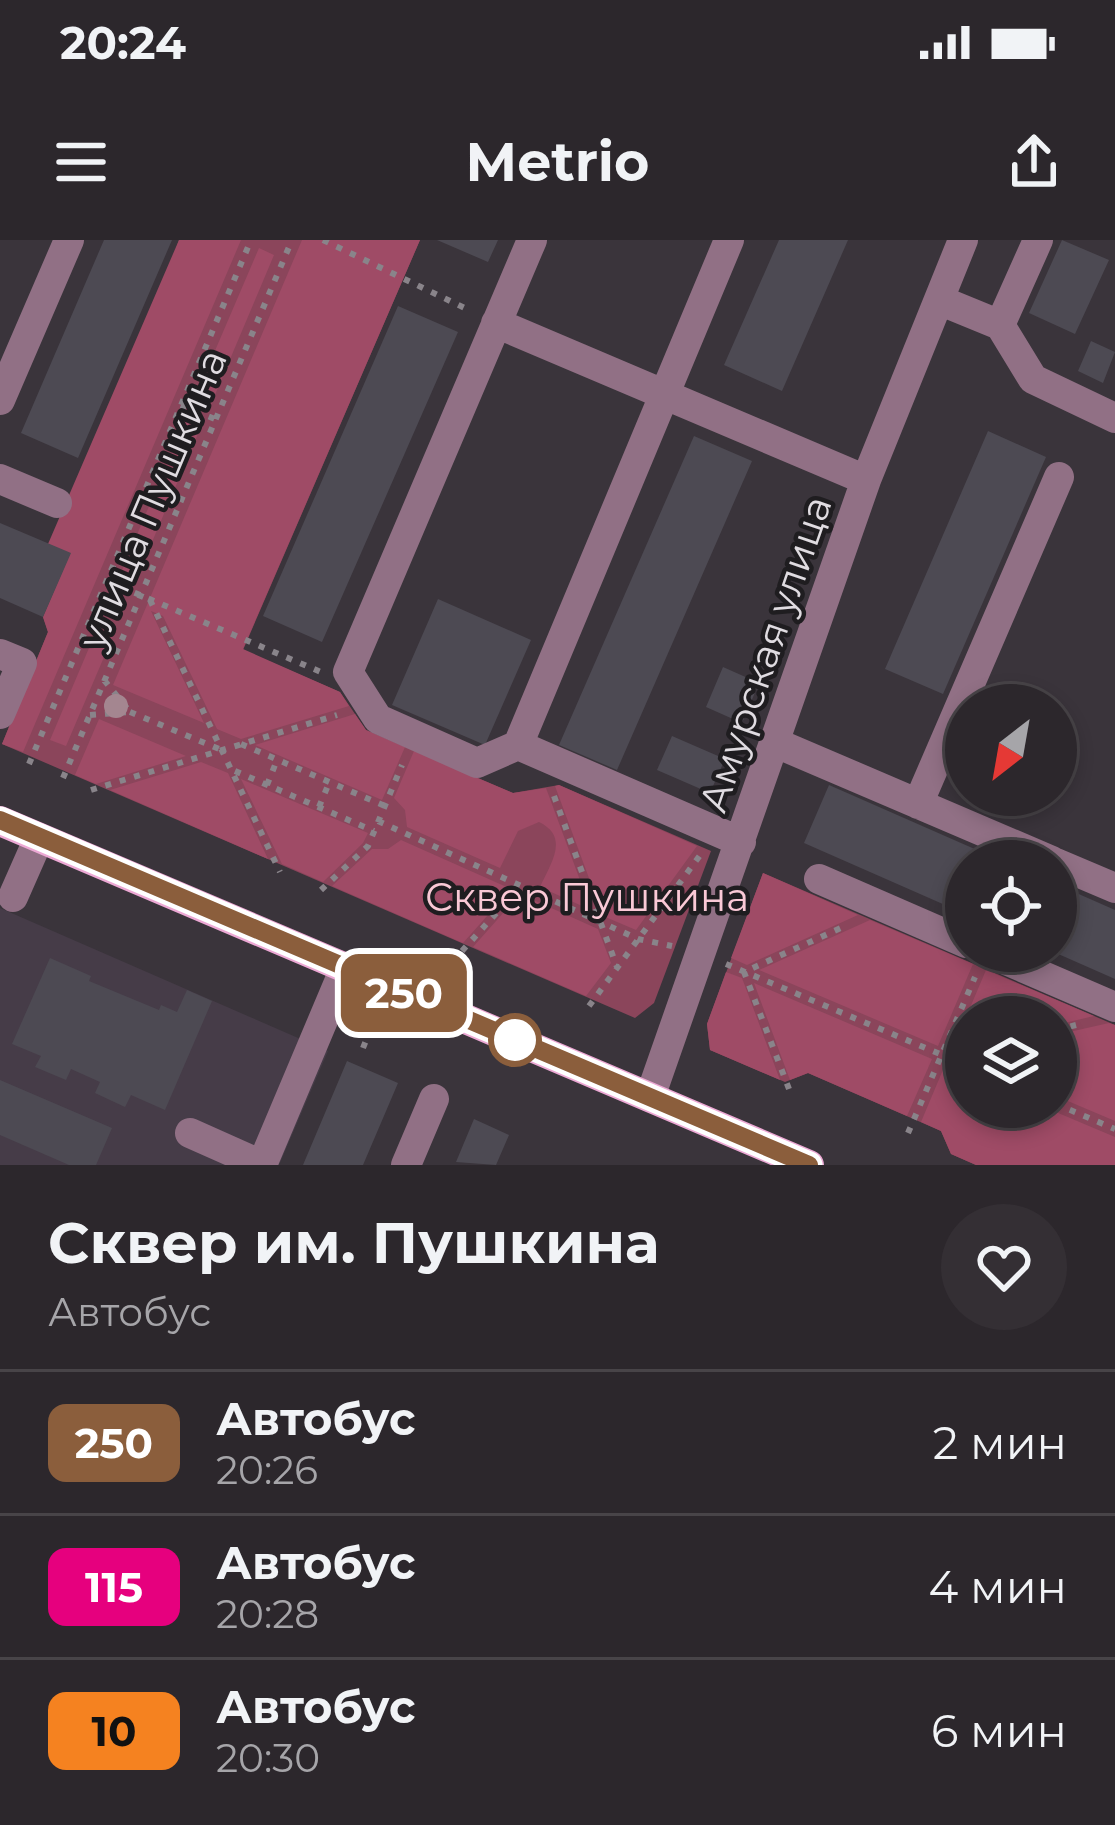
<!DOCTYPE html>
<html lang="ru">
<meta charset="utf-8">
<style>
:root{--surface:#2c272c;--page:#342f34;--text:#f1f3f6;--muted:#a6a5a9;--line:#484448}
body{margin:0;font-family:Montserrat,sans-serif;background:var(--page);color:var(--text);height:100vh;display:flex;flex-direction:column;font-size:45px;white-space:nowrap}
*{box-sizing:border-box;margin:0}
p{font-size:39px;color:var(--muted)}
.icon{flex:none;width:66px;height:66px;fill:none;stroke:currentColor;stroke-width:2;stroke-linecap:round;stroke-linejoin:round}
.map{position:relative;height:925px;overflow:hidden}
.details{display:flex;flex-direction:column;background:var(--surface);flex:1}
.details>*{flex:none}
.badge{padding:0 24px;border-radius:18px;font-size:42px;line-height:78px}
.needle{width:78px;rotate:211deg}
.tools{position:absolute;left:945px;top:444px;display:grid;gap:24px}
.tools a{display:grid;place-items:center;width:132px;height:132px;border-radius:50%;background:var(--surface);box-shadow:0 6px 18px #0003,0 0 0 3px var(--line);font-size:60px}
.map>.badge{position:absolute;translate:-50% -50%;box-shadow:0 0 0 6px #fff}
.round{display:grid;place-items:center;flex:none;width:126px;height:126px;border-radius:63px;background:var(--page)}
.headline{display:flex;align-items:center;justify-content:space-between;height:204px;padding:0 48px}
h1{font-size:57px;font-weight:700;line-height:90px}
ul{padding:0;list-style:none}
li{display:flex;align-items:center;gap:36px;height:144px;padding:0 48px;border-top:3px solid var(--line)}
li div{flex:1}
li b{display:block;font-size:45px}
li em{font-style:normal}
li .badge{min-width:132px;font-weight:700;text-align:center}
.status{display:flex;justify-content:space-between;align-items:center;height:84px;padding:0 60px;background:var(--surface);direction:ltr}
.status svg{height:33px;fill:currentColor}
header{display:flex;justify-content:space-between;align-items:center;height:156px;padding:0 48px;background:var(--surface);font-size:54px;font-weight:700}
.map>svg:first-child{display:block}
</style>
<div class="status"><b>20:24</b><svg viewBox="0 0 49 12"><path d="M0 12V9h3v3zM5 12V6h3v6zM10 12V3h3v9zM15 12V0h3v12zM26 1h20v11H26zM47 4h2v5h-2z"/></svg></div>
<header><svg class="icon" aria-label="menu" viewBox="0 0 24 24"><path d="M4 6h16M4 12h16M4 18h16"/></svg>Metrio<svg class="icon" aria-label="share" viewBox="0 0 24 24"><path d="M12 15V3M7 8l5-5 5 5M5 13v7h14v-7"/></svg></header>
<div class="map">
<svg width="1115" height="925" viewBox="0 0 1115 925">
<rect width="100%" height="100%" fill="#3a343b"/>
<path fill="#463c48" d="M0,668L328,811L279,925H0Z"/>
<path fill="#8b455b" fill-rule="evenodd" d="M179,0H420L243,410L340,452L366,490L513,553L559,545L711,611L654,763L635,778L2,504L48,392L43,377L70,314Z
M763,633L1115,785V925H976L951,914L941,891L808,833L785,842L710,810L707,784ZM966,777H1056V867H966Z"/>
<path fill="#9f4b66" d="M179,0H241L23,512L2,504L48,392L43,377L70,314L48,304Z
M302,0H420L243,409L340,452L349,466L241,499L217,489L163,376L151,371L204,483L113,445Z
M259,8L274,15L209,169L193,162Z
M187,176L203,182L135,342L120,335Z
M100,382L116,389L66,506L50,500Z
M355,474L366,490L405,507L382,560L255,505Z
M99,479L186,516L96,544L75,535Z
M414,511L513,553L546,548L591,670L540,647C551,623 570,597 539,582L518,591L500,628L407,587L405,570L394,558Z
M201,522L228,533L268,619L110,550Z
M241,539L368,593L363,603L323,642L282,624Z
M559,545L697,606L636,690L603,676L555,546Z
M401,600L511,649L463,703L332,646L372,609H388Z
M763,633L858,675L747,725L731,718Z
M520,654L598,689L611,723L586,756L473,707Z
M870,680L973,724L938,806L759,730Z
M986,730L1094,776L1056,785V777H966V805L953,808Z
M726,732L742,738L780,840L710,810L707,784Z
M754,743L932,819L907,876L808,833L790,840Z
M1109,783L1115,785V881L1056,856V795Z
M945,825L966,834V867H1044L1115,897V925H976L951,914L941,891L921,882Z"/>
<path fill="#4d4a53" d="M104,0H172L78,218L21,193Z
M437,0H498L488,22Z
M779,0H848L782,151L724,125Z
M1062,0L1109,20L1075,94L1029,73Z
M398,66L458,92L322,402L263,376Z
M1091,101L1115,112L1103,143L1078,131Z
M988,191L1046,217L943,454L885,429Z
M694,196L752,221L617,530L559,505Z
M0,283L71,313L43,377L0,358Z
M438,359L531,400L485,505L392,465Z
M723,427L759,443L742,483L706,467Z
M672,496L725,519L710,553L657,530Z
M829,545L986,614L983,621H966V660L961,672L804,603Z
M1056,644L1115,670V739L1056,713Z
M50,718L91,736L89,741L159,770L161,765L177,772L187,750L212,761L165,870L131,855L125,867L95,853L100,842L71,829L66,840L35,827L41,816L12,804Z
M347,821L398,843L363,925H303Z
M0,840L112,888L96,925H69L0,895Z
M474,879L509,895L496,925L456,922Z"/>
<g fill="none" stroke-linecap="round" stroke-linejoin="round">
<path stroke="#89848a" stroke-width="6" stroke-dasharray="6 9" stroke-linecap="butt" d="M323,0L471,71
M181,165L215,179
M107,341L321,432
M150,360L280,632
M130,472L219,509
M90,475L130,472L104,440
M241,504L385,566
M29,524L251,0
M235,531L374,591
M63,538L292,0
M267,545L277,520
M91,550L337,475
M554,556L617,727
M319,567L329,543
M378,581L638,699L672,706
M321,650L368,606L402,525
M462,711L520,647
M726,724L966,825
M589,766L701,614
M1056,790L1076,785
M363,808L375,778
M945,814L966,810
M789,849L744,732L845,686
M1056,864L1115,889
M908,893L975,737"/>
<path stroke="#917085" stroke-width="30" d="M532,0L348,432L378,479L477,523L518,505L729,0
M939,60L1000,85L1033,139L1115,178
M496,83L866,240
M1000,85L1038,0
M0,160L69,0
M0,239L57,263
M0,414L22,423L0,474
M776,503L1052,621
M518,505L741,602
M918,564L1059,237
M1056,623L1115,648
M819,639L966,703
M13,657L39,598
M985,711L1115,767
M650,857L866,240L963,0
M190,893L262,925
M262,925L345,728
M406,925L434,859"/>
<path stroke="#eca8d4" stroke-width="30" d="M0,581L809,925"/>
</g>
<circle fill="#a48690" cx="116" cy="466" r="12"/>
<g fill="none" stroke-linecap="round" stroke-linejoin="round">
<defs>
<path id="line" d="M0,580L809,925"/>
</defs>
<use href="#line" stroke="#fff" stroke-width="27"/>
<use href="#line" stroke="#8b5e3c" stroke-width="18"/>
</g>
<circle fill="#fff" stroke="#8b5e3c" stroke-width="6" cx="515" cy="800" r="24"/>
<g text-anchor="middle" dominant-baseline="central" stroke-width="9" stroke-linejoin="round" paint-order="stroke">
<g font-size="39" fill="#e0dce1" stroke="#1f1d20">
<text transform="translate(152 259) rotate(-67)">улица Пушкина</text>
<text transform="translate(765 414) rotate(-71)">Амурская улица</text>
</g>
<g font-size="39" fill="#fac9d6" stroke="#1f1d20">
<text x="587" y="657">Сквер Пушкина</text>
</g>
</g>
</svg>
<div class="tools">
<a><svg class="needle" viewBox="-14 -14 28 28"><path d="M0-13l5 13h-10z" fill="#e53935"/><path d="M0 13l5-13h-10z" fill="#a6a5a9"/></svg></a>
<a><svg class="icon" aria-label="locate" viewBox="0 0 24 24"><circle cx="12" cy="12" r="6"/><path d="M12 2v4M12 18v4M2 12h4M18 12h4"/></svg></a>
<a><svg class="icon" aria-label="layers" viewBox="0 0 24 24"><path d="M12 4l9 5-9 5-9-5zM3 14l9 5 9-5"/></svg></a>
</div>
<b class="badge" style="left:404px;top:753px;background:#8b5e3c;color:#fff">250</b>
</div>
<section class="details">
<div class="headline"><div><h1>Сквер им. Пушкина</h1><p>Автобус</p></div><a class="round"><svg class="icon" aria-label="heart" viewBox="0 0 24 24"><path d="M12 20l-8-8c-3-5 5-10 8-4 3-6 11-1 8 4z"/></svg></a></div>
<ul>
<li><span class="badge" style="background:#8b5e3c;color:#fff">250</span><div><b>Автобус</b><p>20:26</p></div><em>2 мин</em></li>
<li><span class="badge" style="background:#e6007e;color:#fff">115</span><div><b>Автобус</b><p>20:28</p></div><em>4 мин</em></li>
<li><span class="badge" style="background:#f58220;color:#111">10</span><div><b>Автобус</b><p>20:30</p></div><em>6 мин</em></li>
</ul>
</section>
